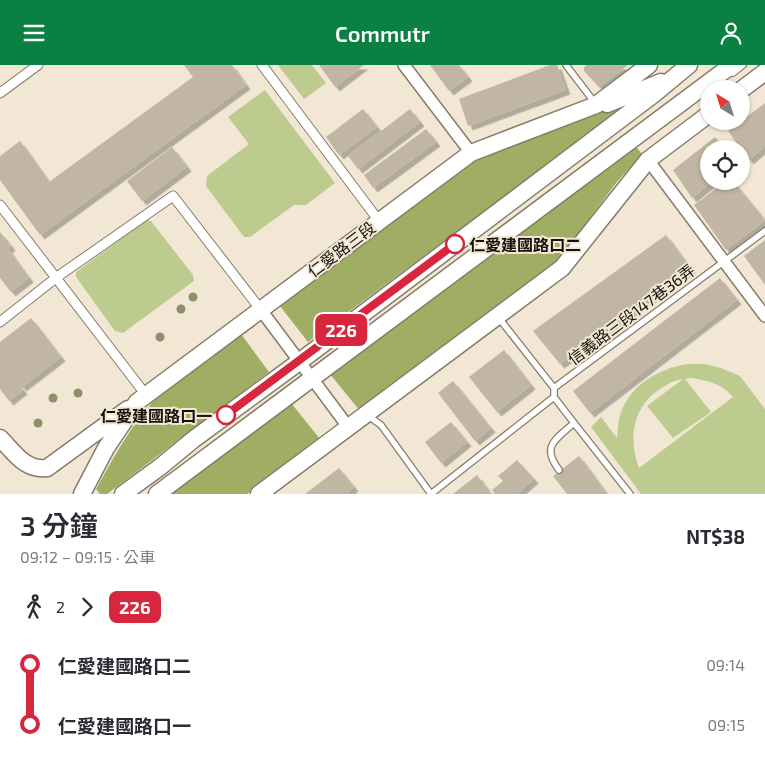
<!DOCTYPE html>
<html lang="zh-TW">
<meta charset="utf-8">
<style>
:root{--surface:#fff;--page:#f2f2f3;--text:#2b2b33;--muted:#7c7c81;--accent:#0b8043}
body{margin:0;font-family:"Exo 2","Noto Sans TC",sans-serif;background:var(--page);color:var(--text);height:100vh;display:flex;flex-direction:column;font-size:19px;white-space:nowrap}
*{box-sizing:border-box;margin:0}
p{font-size:16px;color:var(--muted)}
.icon{flex:none;width:28px;height:28px;fill:none;stroke:currentColor;stroke-width:2;stroke-linecap:round;stroke-linejoin:round}
.map{position:relative;height:429px;overflow:hidden}
.details{display:flex;flex-direction:column;background:var(--surface);flex:1}
.details>*{flex:none}
.badge{padding:0 10px;border-radius:8px;font-size:18px;line-height:32px}
.needle{width:32px;rotate:322deg}
.tools{position:absolute;left:700px;top:15px;display:grid;gap:10px}
.tools a{display:grid;place-items:center;width:50px;height:50px;border-radius:50%;background:var(--surface);box-shadow:0 1px 4px #0004;font-size:25px}
.map>.badge{position:absolute;translate:-50% -50%;box-shadow:0 0 0 2px #fff}
.legs{display:flex;align-items:center;gap:8px;height:55px;padding:0 20px;font-size:16px}
.legs p{margin-inline-start:auto}
.summary{display:flex;align-items:center;justify-content:space-between;height:85px;padding:0 20px}
h1{font-size:28px;font-weight:600;line-height:38px}
ul{padding:0 20px;list-style:none}
li{display:flex;align-items:center;gap:18px;height:60px;font-size:19px}
li i{display:grid;place-items:center;width:8px;height:100%;margin:0 6px;background:currentColor}
li i::after{content:'';width:12px;height:12px;margin:-6px;border:4px solid;border-radius:50%;background:var(--surface)}
li p{margin-inline-start:auto}
li:first-child i{background:linear-gradient(#0000 50%,currentColor 0)}
li:last-child i{background:linear-gradient(currentColor 50%,#0000 0)}
header{display:flex;justify-content:space-between;align-items:center;height:65px;padding:0 20px;background:var(--accent);color:#fff;font-size:22px;font-weight:600}
.map>svg:first-child{display:block}
</style>
<header><svg class="icon" aria-label="menu" viewBox="0 0 24 24"><path d="M4 6h16M4 12h16M4 18h16"/></svg>Commutr<svg class="icon" aria-label="person" viewBox="0 0 24 24"><circle cx="12" cy="8" r="4"/><path d="M4 21q1-7 8-7t8 7"/></svg></header>
<div class="map">
<svg width="765" height="429" viewBox="0 0 765 429">
<defs>
<filter id="shadow"><feDropShadow dx="4.5" dy="4.5" stdDeviation="0" flood-color="#0004"/></filter>
</defs>
<rect width="100%" height="100%" fill="#f2e7d4"/>
<path fill="#becb8f" fill-rule="evenodd" d="M278,0H312L326,18L304,34Z
M265,25L335,118L306,140H294L250,172H244L206,121L207,111L249,79L228,52Z
M147,155L151,156L193,210L194,216L123,268L115,266L76,212V207Z
M686,299H705L721,303L740,311L765,344V429H641L591,362L601,352L617,373C618,366 618,357 620,350C630,320 657,305 686,299ZM691,313C709,316 721,318 733,332L639,403C627,371 634,338 665,321C671,317 676,315 683,314L647,341L673,373L711,347L685,314Z"/>
<path fill="#a0ae63" d="M625,36L627,40L308,277L280,241L459,106L478,94Z
M635,80L642,89L616,118L555,200L360,346L330,309Z
M241,269L269,307L107,429H100L96,424C113,394 135,352 161,329C186,308 214,289 241,269Z
M291,338L320,374L247,429H169Z"/>
<path fill="#c1b6a3" filter="url(#shadow)" d="M184,0H232L246,20L40,170L0,115V91L20,76L49,117L193,12Z
M319,0H364L335,22Z
M430,0H459L468,12L449,26Z
M550,0H557L566,25L468,61L459,34Z
M587,0H628L599,22L584,6V2Z
M765,38V81L749,95L728,66Z
M363,44L377,62L339,90L326,72Z
M410,44L420,57L358,104L348,91Z
M426,64L436,77L373,123L364,110Z
M715,72L725,84H709V116H713L692,133L673,105Z
M172,82L187,102L142,136L127,116Z
M726,116H733L765,155L726,185L694,140Z
M0,167L11,181L8,184L29,213L11,227L0,213Z
M666,170L691,204L560,299L533,266Z
M765,175V220L744,191Z
M720,213L737,235L590,348L573,326Z
M31,253L61,292L22,322L19,318L18,319L23,325L9,336L0,324V277Z
M504,285L531,320L497,347L469,312Z
M453,316L491,363L475,376L438,328Z
M451,357L467,377L441,398L425,377Z
M579,391L607,429H567L553,411Z
M517,395L534,414L517,429H495L492,425L503,416L498,411Z
M339,403L354,422L346,429H305Z
M477,410L491,429H453Z"/>
<g fill="none" stroke-linecap="round" stroke-linejoin="round">
<defs>
<path id="service" d="M566,0L595,38
M733,8L743,0
M498,252L554,323
M554,323L765,166
M554,332L574,358C555,375 541,381 559,405
M367,350L381,360L431,429
M574,358L630,429
M431,429L554,332V323"/>
<path id="pedestrian" d="M262,0L379,156
M0,28L38,0
M0,140L146,330
M0,257L57,212L173,131L261,245"/>
<path id="minor" d="M404,0L471,88
M648,95L765,251
M261,245L349,363"/>
<path id="secondary" d="M741,25L765,7
M607,39L661,17
M0,373C14,387 25,406 47,403L128,344
M82,429L106,383L137,337L471,88L596,40L649,0
M123,429L160,402L194,374L299,297L654,29L689,0
M157,429L732,0
M259,429L562,203L648,95L709,49"/>
</defs>
<use href="#service" stroke="#867c6a" stroke-width="8"/>
<use href="#pedestrian" stroke="#867c6a" stroke-width="11"/>
<use href="#minor" stroke="#867c6a" stroke-width="14"/>
<use href="#secondary" stroke="#867c6a" stroke-width="19"/>
<use href="#service" stroke="#fff" stroke-width="5.5"/>
<use href="#pedestrian" stroke="#fff" stroke-width="9"/>
<use href="#minor" stroke="#fff" stroke-width="11"/>
<use href="#secondary" stroke="#fff" stroke-width="16"/>
</g>
<g fill="#908f67">
<circle cx="193" cy="232" r="4.5"/>
<circle cx="181" cy="244" r="4.5"/>
<circle cx="160" cy="272" r="4.5"/>
<circle cx="78" cy="328" r="4.5"/>
<circle cx="53" cy="333" r="4.5"/>
<circle cx="38" cy="358" r="4.5"/>
</g>
<g fill="none" stroke-linecap="round" stroke-linejoin="round">
<defs>
<path id="line-1" d="M226,350L455,179"/>
</defs>
<use href="#line-1" stroke="#fff" stroke-width="11"/>
<use href="#line-1" stroke="#d7263d" stroke-width="8"/>
</g>
<g fill="#fff" stroke="#d7263d" stroke-width="2.5">
<circle cx="455" cy="179" r="9"/>
<circle cx="226" cy="350" r="9"/>
</g>
<g text-anchor="middle" dominant-baseline="central" stroke-width="4" stroke-linejoin="round" paint-order="stroke">
<g font-size="16" font-weight="bold" fill="#16120b" stroke="#f2e7d4" text-anchor="start">
<text x="469" y="179">仁愛建國路口二</text>
<text x="212" y="350" text-anchor="end">仁愛建國路口一</text>
</g>
<g font-size="16" fill="#16120b" stroke="#f2e7d4">
<text transform="translate(341 184) rotate(-37)">仁愛路三段</text>
<text transform="translate(631 249) rotate(-37)">信義路三段147巷36弄</text>
</g>
</g>
</svg>
<div class="tools">
<a><svg class="needle" viewBox="-14 -14 28 28"><path d="M0-13l5 13h-10z" fill="#e53935"/><path d="M0 13l5-13h-10z" fill="#7c7c81"/></svg></a>
<a><svg class="icon" aria-label="locate" viewBox="0 0 24 24"><circle cx="12" cy="12" r="6"/><path d="M12 2v4M12 18v4M2 12h4M18 12h4"/></svg></a>
</div>
<b class="badge" style="left:341px;top:265px;background:#d7263d;color:#fff">226</b>
</div>
<section class="details">
<div class="summary"><div><h1>3 分鐘</h1><p>09:12 – 09:15 · 公車</p></div><b>NT$38</b></div>
<div class="legs"><svg class="icon" aria-label="walk" viewBox="0 0 24 24"><circle cx="13" cy="4" r="2"/><path d="M13 8l-2 6 4 7M11 14l-3 7M7 12l3-4h3l4 4"/></svg>2<svg class="icon" aria-label="forward" viewBox="0 0 24 24"><path d="M9 5l7 7-7 7"/></svg><b class="badge" style="background:#d7263d;color:#fff">226</b></div>
<ul>
<li><i style="color:#d7263d"></i><b>仁愛建國路口二</b><p>09:14</p></li>
<li><i style="color:#d7263d"></i><b>仁愛建國路口一</b><p>09:15</p></li>
</ul>
</section>
